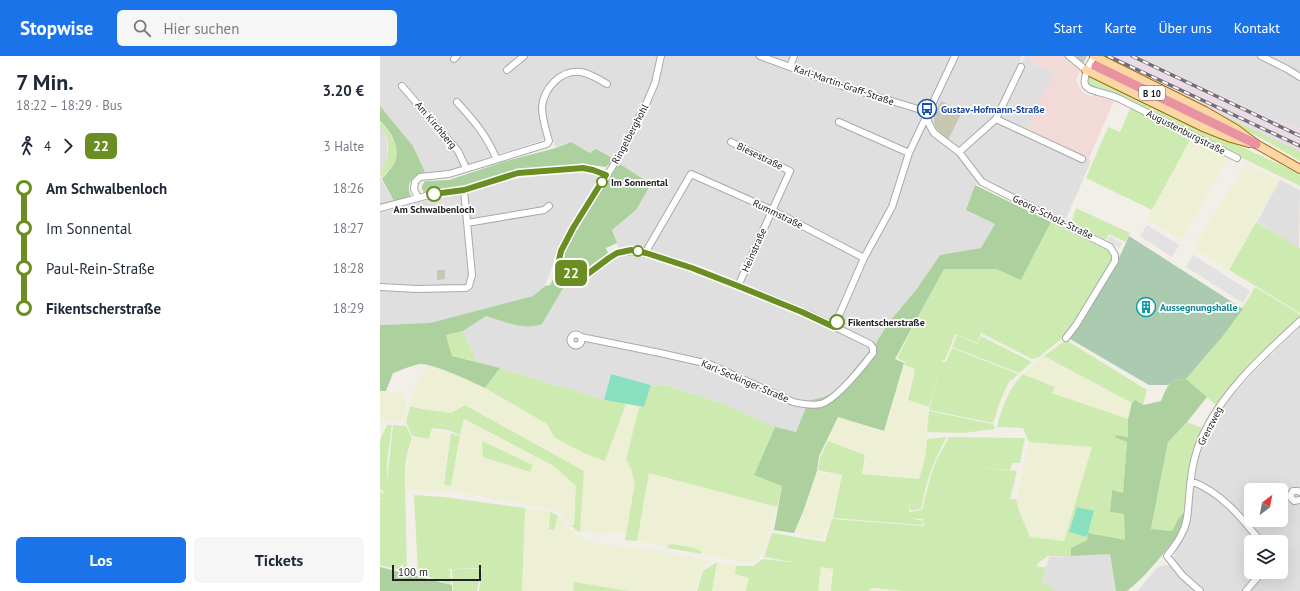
<!DOCTYPE html>
<html lang="de">
<meta charset="utf-8">
<style>
:root{--surface:#fff;--page:#f6f6f7;--text:#1f2937;--muted:#747a83;--accent:#1a73e8}
body{margin:0;font-family:"PT Sans",sans-serif;background:var(--page);color:var(--text);height:100vh;display:flex;flex-direction:column;font-size:15px;white-space:nowrap}
*{box-sizing:border-box;margin:0}
p{font-size:13px;color:var(--muted)}
.icon{flex:none;width:22px;height:22px;fill:none;stroke:currentColor;stroke-width:2;stroke-linecap:round;stroke-linejoin:round}
.map{position:relative;flex:1;overflow:hidden}
.details{display:flex;flex-direction:column;background:var(--surface);width:380px}
.details>*{flex:none}
.badge{padding:0 8px;border-radius:6px;font-size:14px;line-height:26px}
.needle{width:26px;rotate:32deg}
.fabs{position:absolute;left:864px;top:427px;display:grid;gap:8px}
.fabs a{display:grid;place-items:center;width:44px;height:44px;border-radius:6px;background:var(--surface);box-shadow:0 4px 16px #0002;font-size:20px}
.scale{position:absolute;left:12px;bottom:10px;width:89px;box-sizing:border-box;padding-left:4px;border:2px solid #222;border-top:0;font-size:11px;line-height:14px;white-space:nowrap;color:#222;-webkit-text-stroke:3px #fff;paint-order:stroke}
.map>.badge{position:absolute;translate:-50% -50%;box-shadow:0 0 0 2px #fff}
.legs{display:flex;align-items:center;gap:6px;height:44px;padding:0 16px;font-size:13px}
.legs p{margin-inline-start:auto}
.overview{display:flex;align-items:center;justify-content:space-between;height:68px;padding:0 16px}
h1{font-size:22px;font-weight:800;line-height:30px}
.cta{display:flex;gap:8px;margin-top:auto;padding:8px 16px}
.cta a{flex:1;height:46px;border-radius:6px;background:var(--accent);color:#fff;font-size:16px;font-weight:800;line-height:46px;text-align:center}
.cta a+a{background:var(--page);color:var(--text)}
ul{padding:0 16px;list-style:none}
li{display:flex;align-items:center;gap:14px;height:40px;font-size:15px}
li i{display:grid;place-items:center;width:6px;height:100%;margin:0 5px;background:currentColor}
li i::after{content:'';width:10px;height:10px;margin:-5px;border:3px solid;border-radius:50%;background:var(--surface)}
li p{margin-inline-start:auto}
li:first-child i{background:linear-gradient(#0000 50%,currentColor 0)}
li:last-child i{background:linear-gradient(currentColor 50%,#0000 0)}
header{display:flex;align-items:center;gap:24px;box-sizing:border-box;height:56px;padding:0 20px;background:var(--accent);color:#fff}
header strong{font-size:19px}
nav{display:flex;gap:22px;margin-inline-start:auto;font-size:14px}
.search{width:280px;height:36px;background:var(--page);display:flex;align-items:center;gap:10px;box-sizing:border-box;padding:0 14px;border-radius:6px;color:var(--muted);font-size:15px}
main{display:flex;flex:1;min-height:0}
.map>svg:first-child{display:block}
</style>
<header>
<strong>Stopwise</strong>
<div class="search"><svg class="icon" aria-label="search" viewBox="0 0 24 24"><circle cx="10" cy="10" r="6"/><path d="M15 15l6 6"/></svg>Hier suchen</div>
<nav><a>Start</a><a>Karte</a><a>Über uns</a><a>Kontakt</a></nav>
</header>
<main>
<section class="details">
<div class="overview"><div><h1>7 Min.</h1><p>18:22 – 18:29 · Bus</p></div><b>3.20 €</b></div>
<div class="legs"><svg class="icon" aria-label="walk" viewBox="0 0 24 24"><circle cx="13" cy="4" r="2"/><path d="M13 8l-2 6 4 7M11 14l-3 7M7 12l3-4h3l4 4"/></svg>4<svg class="icon" aria-label="forward" viewBox="0 0 24 24"><path d="M9 5l7 7-7 7"/></svg><b class="badge" style="background:#6b8e23;color:#fff">22</b><p>3 Halte</p></div>
<ul>
<li><i style="color:#6b8e23"></i><b>Am Schwalbenloch</b><p>18:26</p></li>
<li><i style="color:#6b8e23"></i><span>Im Sonnental</span><p>18:27</p></li>
<li><i style="color:#6b8e23"></i><span>Paul-Rein-Straße</span><p>18:28</p></li>
<li><i style="color:#6b8e23"></i><b>Fikentscherstraße</b><p>18:29</p></li>
</ul>
<div class="cta"><a>Los</a><a>Tickets</a></div>
</section>
<div class="map">
<svg width="920" height="535" viewBox="0 0 920 535">
<rect width="100%" height="100%" fill="#f2efe9"/>
<path fill="#e0dfdf" fill-rule="evenodd" d="M0,0H642L639,7L641,8L645,0H649L653,8L674,17L671,85L709,102L710,107L697,138L685,164L606,127L595,129L615,168L601,192L560,199L536,234L509,266L496,287L457,334L444,341L427,345L425,354L416,376L398,373L339,346L284,328L276,330L231,318L224,344L120,312L97,306L83,275L106,260L141,270L162,268L188,224L199,226L208,224L230,205L241,199L232,174L256,154L238,107L234,103L210,97L191,86L176,92L172,81L64,116H45L33,90L0,50Z
M757,0H920V73L891,63Z
M0,72L4,75L7,84V98L5,110L0,118Z
M205,116H213L223,122L178,194L174,206L165,230L153,240L50,267L0,269V121L17,151L65,140L78,139L139,122Z
M900,124L920,134L919,192L877,166Z
M920,271V535H757L777,512L780,510L788,509L792,511L795,505L794,501L796,492L805,480L809,468L815,419L819,400L831,371L844,348L889,300L893,298L897,292ZM871,434H901V464H871ZM871,486H901V516H871Z
M730,498L736,535H674L673,531L662,527L669,501Z"/>
<path fill="#f2dad9" d="M649,0H685L701,14L696,24L702,36L712,41L714,37L735,43L709,102L671,85L668,86L647,75L673,17L653,8Z"/>
<path fill="#ebdbe8" d="M722,0H757L891,63L920,73V95L792,35Z"/>
<path fill="#c7c7b4" d="M561,45L582,56L568,84L562,79L556,72L554,66V59Z
M57,214H65V223L57,224Z"/>
<path fill="#eef0d5" d="M811,82L849,101L801,184L767,164Z
M865,108L900,124L848,214L814,192Z
M664,300L752,347L748,363L672,336L674,331L643,317Z
M49,309L84,322L105,332L167,368L175,382L225,405L246,348L259,351L246,404L251,413L255,427L247,474L224,478L200,476L205,415L85,348L71,357L42,353L30,349L38,324Z
M524,310L534,314L526,344L548,352L544,402L539,422L482,417L486,399L447,384L458,361L505,377Z
M0,336H23L27,346L23,363L19,366L0,365Z
M84,364L174,410L196,431L193,468L191,469L177,455L162,451L70,435Z
M53,374L70,379L63,428L69,430L68,437L26,434V420L30,390L33,381L50,384Z
M649,386L712,391L684,485L650,481L639,455L636,443Z
M437,415L461,419L451,462L442,482L414,477L424,453Z
M269,417L397,451L383,496L377,503L370,506H360L328,499L315,492L293,487L283,490L257,485Z
M145,452L170,456L169,473L174,474L178,460L195,478L201,482L216,487L285,496L327,504V506L320,518L315,535H248L194,526L193,535H142Z
M337,506L356,510L355,518L370,522L366,535H332Z
M441,511L453,513L451,535H438Z
M488,532H494L525,535H491Z"/>
<path fill="#cdebb0" d="M710,20L894,106L920,118V130L858,100L736,38L713,32L708,28V21Z
M792,35L920,95V105L888,86Z
M751,51L811,82L772,154L706,122L728,71L740,76Z
M0,66C10,75 22,93 14,108C11,113 5,117 2,122L0,119C7,106 14,83 0,72Z
M696,152L750,177L746,186L729,178L726,184L691,167Z
M671,166L729,195L733,202L690,276L659,301L652,303L601,277L597,287L575,278L565,304H562V305L587,312L566,306L572,292L638,318L632,324H630L621,343L613,367L549,354L561,308L549,351L528,344L535,313L524,309L525,306L517,302L564,212L616,213L641,224Z
M876,166L920,192V257L849,214Z
M875,231L920,258V262C891,290 863,318 836,349L806,323C832,294 856,265 875,231Z
M83,275L97,306L72,300L66,279Z
M577,279L597,288L601,280L652,306L639,317L572,291Z
M686,284L767,334L763,349L755,344L752,347L664,300Z
M120,312L224,344L246,348L225,405L206,398L175,382L167,368L105,332Z
M643,318L675,331L672,337L748,363V381L736,379V381L747,386L743,437L732,434L730,456L744,458L745,485L708,477L714,456L689,476L707,481V484L691,492V500H668L658,507L657,511H666L662,527L673,531L674,535H525L494,532H489L491,535H451L453,513L441,511L438,535H366L369,522L355,518L356,510H373L383,503L418,507L384,501L392,477L445,486L452,463L544,470L543,463L529,462L543,465L542,469L453,462L462,419L471,422L462,419L438,414L440,401L474,409L440,401L448,385L485,399L482,418L539,423L535,454H530L529,446V456L542,454L550,422L557,403L569,381L645,382L640,407H632L630,414L578,410L637,415L630,443H636L639,455L650,481L684,485L712,391L649,386L643,372L617,371C622,351 629,332 643,318Z
M283,328L339,346L395,371L374,419L402,430L397,451L269,417L257,485L245,484L255,427L251,413L246,404L259,351H264L271,329L276,330Z
M85,349L204,415L200,476L197,475L191,469H194L196,430L174,410L84,363L80,379L68,374L52,372L49,383L32,380L26,366L30,350L42,353L71,357Z
M549,355L613,368L615,373L583,377L547,376Z
M807,366L822,372L814,396L808,421L805,455L798,463L792,475L771,474L788,385Z
M7,369H12L7,407V426L13,369L26,370L32,382C27,395 24,412 25,426H24L25,427L27,516L0,509V443H4L0,442V436L4,437L3,435L0,433V384Z
M71,377L80,380L71,430L64,428Z
M567,381C552,407 547,424 541,453L535,454L539,423L545,402L547,383Z
M102,385L153,409L150,416L103,401Z
M34,439L64,441L145,452L142,535H99L102,512L72,513H101L97,535H73L72,513H66L70,514L71,528L38,518Z
M170,456L178,460L174,474L169,473Z
M293,488L315,492L322,496V498L288,492L287,489Z
M337,506L332,535H317L323,515Z
M194,526L248,535H193Z"/>
<path fill="#add19e" d="M0,50L33,90L45,116C32,120 25,127 31,140L14,145L2,123C6,118 11,113 14,108C22,93 11,75 0,65Z
M191,86L210,97L216,93L234,103L226,111L210,109L137,114L83,131L44,136L42,133V130L45,125L69,124L126,105L176,92Z
M238,107L271,128L256,154L232,174L237,187L226,192L228,197L203,215C193,213 184,209 184,198C184,189 230,120 238,107Z
M595,129L671,166L641,224L616,213H564L515,303L524,307L504,375L458,361L439,400L437,415L424,453L414,477L394,474L402,430L374,419L395,371L416,376L425,354L427,345L444,341L457,334L496,287L509,266L536,234L560,199L601,192L615,168L586,154Z
M176,217L188,224L162,268C145,275 123,265 106,260L83,275L66,279L72,300L120,312L105,332C92,326 53,307 40,308C32,309 22,314 13,317L6,335H0V269L50,267L153,240L165,230L170,229Z
M806,323L827,341L807,366L788,386L771,473L792,475L798,463L805,455C804,462 803,470 799,476C790,492 762,524 747,535H736L730,498L691,500V492L707,484L708,477L745,484L744,458L730,456L732,434L743,437L747,386L735,381L736,379L748,381V363L752,347L755,344L763,349L781,345C788,329 788,324 806,323Z
M0,511L72,529V535H0Z"/>
<path fill="#aacbaf" d="M749,180L863,253L842,281L806,323L796,324L788,329H769L690,283L739,202Z"/>
<path fill="#88e0be" d="M231,318L271,329L264,351L224,344Z
M697,451L714,455L707,481L689,476Z"/>
<path fill="#e2e2e2" d="M767,169L799,189L792,201L760,180Z
M730,180L742,187L739,192L727,186Z
M813,199L870,235L863,247L806,211Z"/>
<g fill="none" stroke-linecap="round" stroke-linejoin="round">
<path stroke="#c8c6c1" stroke-width="9" stroke-dasharray="9 4.5" stroke-linecap="butt" d="M697,0L716,10"/>
<defs>
<path id="minor" d="M380,0L462,30L548,56
M689,0L706,14
M714,0C692,41 711,30 740,43L857,102
M881,0L907,13L920,21
M74,3L77,0
M410,11L414,0
M127,14L144,0
M22,30L78,95L86,112
M77,46C94,65 106,78 116,102
M548,56V66L554,77L579,96L602,126L730,191L735,199V205L696,269L686,282
M616,63L702,103
M459,66L529,97
M351,86L410,115L358,230
M579,96L616,63L641,11
M38,142L34,133L35,126L40,121L69,118L167,88L169,85C166,74 162,63 162,51C164,32 181,13 201,16C211,18 219,23 227,28
M0,152L53,138L84,134L138,117L203,112L213,114L226,119
M87,167L164,154L169,150
M266,197L268,192L311,118L392,154L484,202
M0,231L37,233L86,232L89,230L92,219L84,134
M454,271L484,202L512,151L529,97L575,0
M190.5 284a5.5 5.5 0 1 1 11 0a5.5 5.5 0 1 1-11 0Z
M201,281L280,297L329,308L413,346C422,348 432,350 441,348C457,343 483,310 493,297V292L490,288C467,277 444,265 421,255C395,244 369,234 342,224C318,214 293,204 268,198C258,195 248,194 238,197C215,204 203,242 179,204L181,195L186,185L241,97L266,48L275,27L281,0
M811,425C841,436 862,462 881,486
M920,436L918,435H913L910,440L912,443L914,445L920,444
M820,535L802,519L787,500C792,493 799,485 802,477C808,467 808,453 809,442C810,426 812,409 817,394C834,343 881,301 920,265
M866,535L882,516"/>
<path id="major" d="M714,0L825,55L856,73L876,88L920,113
M706,14L823,71L851,82L869,87"/>
<path id="highway" d="M716,10L876,88"/>
</defs>
<use href="#minor" stroke="#a9a9a9" stroke-width="8"/>
<use href="#major" stroke="#a06b00" stroke-width="10"/>
<use href="#highway" stroke="#dc2a67" stroke-width="10"/>
<use href="#minor" stroke="#fff" stroke-width="6"/>
<use href="#major" stroke="#fcd6a4" stroke-width="8"/>
<use href="#highway" stroke="#e892a2" stroke-width="9"/>
<defs>
<path id="rail" d="M728,0L920,90
M752,0L920,80"/>
</defs>
<use href="#rail" stroke="#707070" stroke-width="3.5"/>
<use href="#rail" stroke="#fff" stroke-width="2" stroke-dasharray="6" stroke-linecap="butt"/>
</g>
<g fill="none" stroke-linecap="round" stroke-linejoin="round">
<defs>
<path id="line-1" d="M54,138L84,134L138,117L203,112L213,114L226,119L193,172L181,195L179,204L185,213L191,217L198,220H205L229,202L237,197L251,194L266,197L312,212L358,230L422,256L454,271L457,266"/>
</defs>
<use href="#line-1" stroke="#fff" stroke-width="9"/>
<use href="#line-1" stroke="#6b8e23" stroke-width="6"/>
</g>
<defs>
<symbol id="bus-ring" viewBox="-11 -11 22 22"><circle r="9.5" fill="#fff" stroke="#1a4fb4" stroke-width="1.5"/><path d="M-5-6H5V4H4V6H2V4H-2V6H-4V4H-5ZM-3.5-4V0h7V-4ZM-3.5 1.2v1.5H-2V1.2ZM2 1.2v1.5H3.5V1.2Z" fill="#1a4fb4"/></symbol>
<symbol id="building-ring" viewBox="-11 -11 22 22"><circle r="9.5" fill="#fff" stroke="#0f9aa8" stroke-width="1.5"/><path d="M-4-6H4V6H1V3H-1V6H-4ZM-2.5-4.3h1.7v1.8h-1.7ZM.8-4.3h1.7v1.8H.8ZM-2.5-1h1.7V.8h-1.7ZM.8-1h1.7V.8H.8Z" fill="#0f9aa8"/></symbol>
</defs>
<g fill-rule="evenodd">
<use href="#bus-ring" x="536" y="42" width="22" height="22"/>
<use href="#building-ring" x="755" y="240" width="22" height="22"/>
</g>
<g fill="#fff" stroke="#6b8e23" stroke-width="2">
<circle cx="222" cy="126" r="5"/>
<circle cx="54" cy="138" r="7"/>
<circle cx="258" cy="195" r="5"/>
<circle cx="457" cy="266" r="7"/>
</g>
<g text-anchor="middle" dominant-baseline="central" stroke-width="3.5" stroke-linejoin="round" paint-order="stroke">
<rect fill="#fff" stroke="#646464" stroke-width="1" x="759" y="30" width="26" height="14" rx="3"/>
<g font-size="9" font-weight="bold" fill="#222">
<text x="772" y="37">B 10</text>
</g>
<g font-size="10" fill="#222" stroke="#fff">
<text transform="translate(464 29) rotate(19)">Karl-Martin-Graff-Straße</text>
<text transform="translate(56 69) rotate(50)">Am Kirchberg</text>
<text transform="translate(806 76) rotate(27)">Augustenburgstraße</text>
<text transform="translate(250 78) rotate(-62)">Ringelberghohl</text>
<text transform="translate(380 100) rotate(26)">Biesestraße</text>
<text transform="translate(398 158) rotate(26)">Rummstraße</text>
<text transform="translate(673 161) rotate(26)">Georg-Scholz-Straße</text>
<text transform="translate(374 194) rotate(-66)">Heinstraße</text>
<text transform="translate(365 325) rotate(23)">Karl-Seckinger-Straße</text>
<text transform="translate(830 370) rotate(-63)">Grenzweg</text>
</g>
<g font-size="10" font-weight="bold" fill="#164399" stroke="#fff" text-anchor="start">
<text x="561" y="53">Gustav-Hofmann-Straße</text>
</g>
<g font-size="10" font-weight="bold" fill="#222" stroke="#fff" text-anchor="start">
<text x="231" y="126">Im Sonnental</text>
<text x="54" y="153" text-anchor="middle">Am Schwalbenloch</text>
<text x="468" y="266">Fikentscherstraße</text>
</g>
<g font-size="10" font-weight="bold" fill="#0d838f" stroke="#fff" text-anchor="start">
<text x="780" y="251">Aussegnungshalle</text>
</g>
</g>
</svg>
<div class="fabs">
<a><svg class="needle" viewBox="-14 -14 28 28"><path d="M0-13l5 13h-10z" fill="#e53935"/><path d="M0 13l5-13h-10z" fill="#747a83"/></svg></a>
<a><svg class="icon" aria-label="layers" viewBox="0 0 24 24"><path d="M12 4l9 5-9 5-9-5zM3 14l9 5 9-5"/></svg></a>
</div>
<div class="scale">100 m</div>
<b class="badge" style="left:191px;top:217px;background:#6b8e23;color:#fff">22</b>
</div>
</main>
